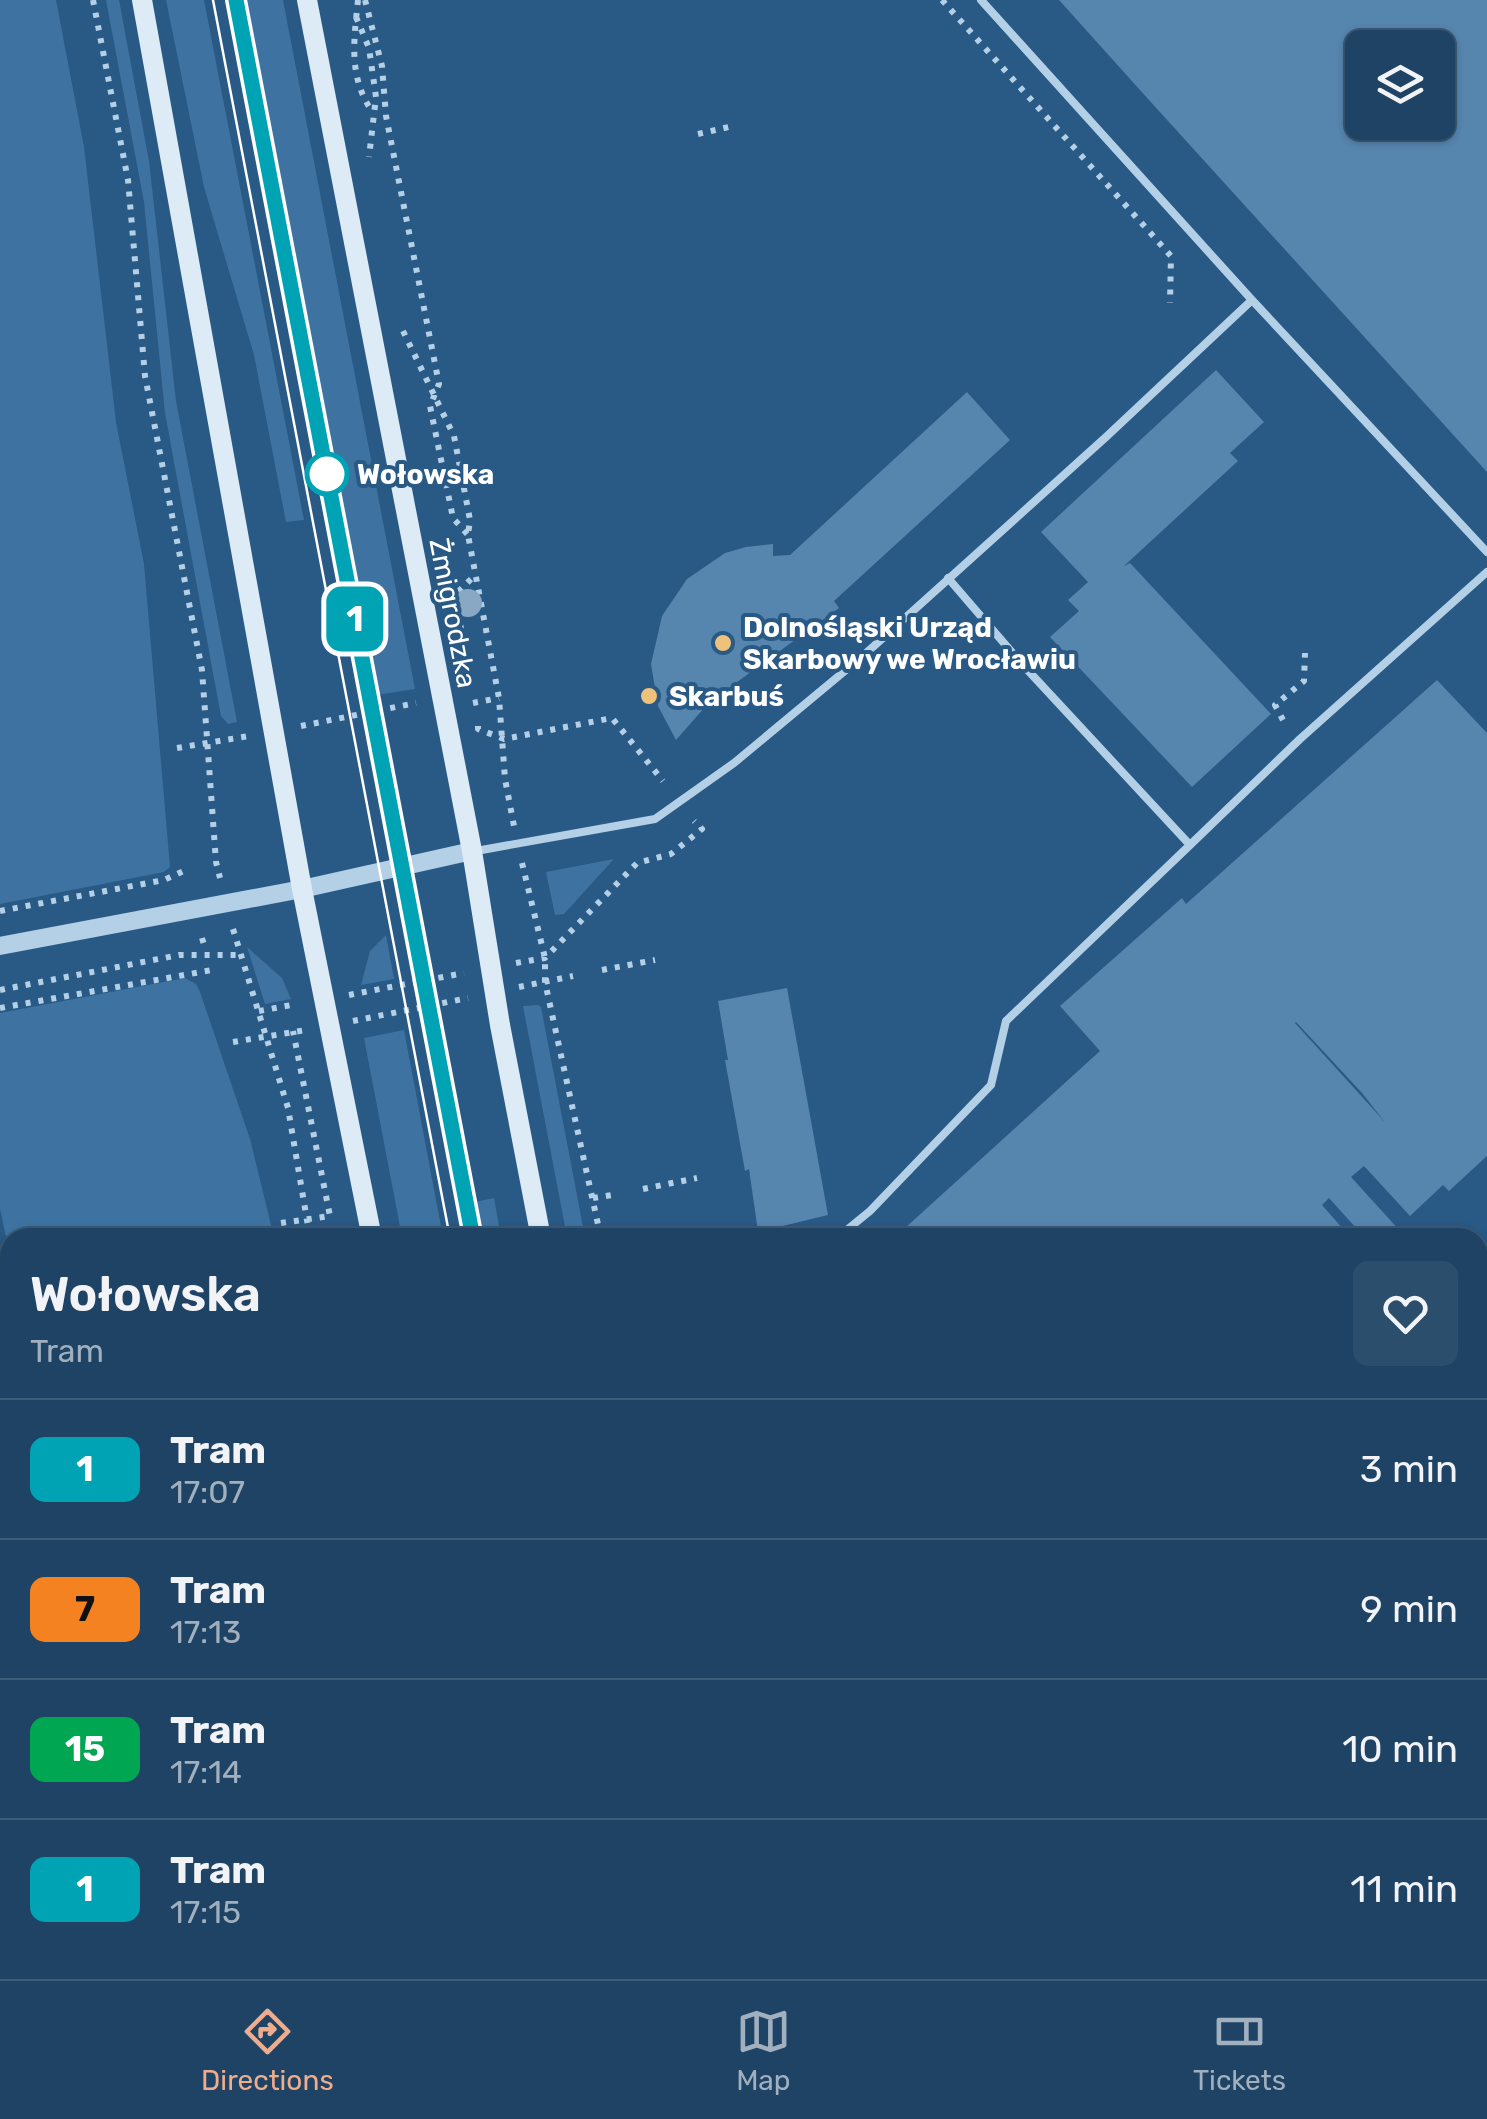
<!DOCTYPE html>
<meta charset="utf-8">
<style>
:root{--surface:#1f4364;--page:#2c4e6d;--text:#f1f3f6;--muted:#a1b0bf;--line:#3c5c78;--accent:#eead8d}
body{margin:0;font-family:Rubik,sans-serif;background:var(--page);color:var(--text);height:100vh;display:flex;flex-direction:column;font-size:38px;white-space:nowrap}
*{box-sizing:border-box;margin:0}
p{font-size:32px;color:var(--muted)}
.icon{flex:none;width:55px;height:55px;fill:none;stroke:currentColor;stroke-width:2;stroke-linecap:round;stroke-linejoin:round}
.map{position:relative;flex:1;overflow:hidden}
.side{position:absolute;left:0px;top:1228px;width:1488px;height:752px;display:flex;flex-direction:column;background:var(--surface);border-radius:30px 30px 0 0;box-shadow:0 2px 8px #0004,0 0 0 2px var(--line)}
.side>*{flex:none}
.badge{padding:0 20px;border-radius:15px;font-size:35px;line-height:65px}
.tools{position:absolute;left:1345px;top:30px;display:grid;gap:20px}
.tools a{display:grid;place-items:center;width:110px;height:110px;border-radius:15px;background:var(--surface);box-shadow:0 2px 8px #0004,0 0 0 2px var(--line);font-size:50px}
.map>.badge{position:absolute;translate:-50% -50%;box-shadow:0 0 0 5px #fff}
.round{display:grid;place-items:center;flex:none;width:105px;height:105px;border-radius:15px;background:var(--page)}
.head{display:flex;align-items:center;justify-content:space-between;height:170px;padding:0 30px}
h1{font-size:48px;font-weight:600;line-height:75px}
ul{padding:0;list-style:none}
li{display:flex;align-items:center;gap:30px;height:140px;padding:0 30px;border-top:2px solid var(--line)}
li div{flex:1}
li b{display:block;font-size:38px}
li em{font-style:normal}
li .badge{min-width:110px;font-weight:700;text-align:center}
.menu{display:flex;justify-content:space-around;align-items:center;height:140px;border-top:2px solid var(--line);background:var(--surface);font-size:28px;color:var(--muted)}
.menu a{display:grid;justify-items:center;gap:5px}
.menu .active{color:var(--accent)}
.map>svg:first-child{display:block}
</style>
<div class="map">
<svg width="1487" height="1979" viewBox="0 0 1487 1979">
<rect width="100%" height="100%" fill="#295985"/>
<path fill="#3e73a1" d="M0,0H56L84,147L116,422L144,564L170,867L164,872L0,904Z
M106,0H119L149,161L176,401L237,722L228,724L221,716L165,413L144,202Z
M166,0H204L304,520L286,522L254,355L204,187Z
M247,0H283L415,689L377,695Z
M614,859L564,914L555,915L546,872Z
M386,935L394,979L361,985L370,951Z
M247,947L282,978L291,999L265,1004Z
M185,978L196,984L200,992L250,1139L274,1237L10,1238V1256L0,1209V1013Z
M538,1005L541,1007L585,1237H567L523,1006Z
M404,1030L443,1237H402L364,1038Z
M494,1198L501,1237H482L475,1202Z
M0,1507L10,1558V1604L0,1597Z
M1487,1866V1935L1478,1945V1875Z
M231,1970H429L430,1979H232Z
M546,1970H661L663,1979H548Z
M1374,1970H1452L1443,1979H1365Z"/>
<path fill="#5685ae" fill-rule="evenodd" d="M1059,0H1487V472L1139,89ZM1362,48H1438V122H1362Z
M1216,370L1264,422L1230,453L1238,461L1124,566L1130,563L1271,714L1192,787L1050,637L1079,611L1068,600L1088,582L1041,532Z
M967,392L1010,440L834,601L839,608L722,693L720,690L676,740L658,706L651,664L662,616L687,579L725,553L746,547L773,544V556L790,555Z
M1437,680L1487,733V1156L1449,1191L1443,1185L1410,1216L1364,1166L1351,1177L1401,1232L1394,1238H1365L1329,1198L1322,1205L1351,1238H894L1100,1051L1060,1006L1182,898L1186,904ZM1296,1022L1362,1093L1384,1121L1295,1023Z
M787,988L828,1215L758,1232L749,1169L745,1171L725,1060H728L718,1001Z
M1487,1320V1527L1478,1535V1328Z
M10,1324V1420L0,1422V1326Z
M1478,1617L1487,1628V1786L1478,1794Z
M10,1944V1970H31L25,1979H0V1958Z
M81,1970H139L141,1979H83Z
M801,1970H1282L1272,1979H802Z"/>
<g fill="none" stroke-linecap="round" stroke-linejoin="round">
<path stroke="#b4d0e7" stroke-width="6" stroke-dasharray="5 8" stroke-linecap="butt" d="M93,0L128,180L145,376L202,670L216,862L220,878
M358,0C354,39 348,77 372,111
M365,0L382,66L386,116L439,384L430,406L453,518L468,535
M942,0L1171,256L1170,303
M356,17L369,48L376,97L369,157
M698,134L733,126
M403,331L454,436L470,520L468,535L499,698L505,779L514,826
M461,630L457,593L475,575
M473,703L499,698
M1283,720L1275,705L1304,681L1305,653
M301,726L416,703
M478,726V729L504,739L612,718L663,781
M177,748L249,736
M522,863L545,958V982L601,1238
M0,911L164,880L188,869
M233,929L288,1108L310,1238
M202,938L205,948
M516,963L545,958L637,863L671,854L702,829L694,821
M602,970L655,960
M519,987L573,976
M0,990L179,955H239
M349,995L464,973
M0,1008L212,970
M259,1011L297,1004
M353,1021L468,998
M233,1042L306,1030
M643,1189L697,1178
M593,1198L612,1195
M281,1223L330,1216L293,1031
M0,1469L10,1521
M437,1970L438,1979
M464,1970V1979
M738,1970L740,1979"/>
<path stroke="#b4d0e7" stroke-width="8" d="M981,0L1252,300L1487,552
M948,578L1022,664L1190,845L1300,739L1487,572
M476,851L655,819L734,763L864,655L1106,437L1252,300
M837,1238L870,1211L991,1085L1006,1021L1190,845
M0,1256L7,1255
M0,1622L10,1620
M0,1685L10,1696
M1478,1838L1487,1829
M0,1932L7,1924
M199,1970L201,1979
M1318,1979L1328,1970"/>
<path stroke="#b4d0e7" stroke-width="18" d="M0,946L302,889L472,851"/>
<path stroke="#ddebf7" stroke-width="20" d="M142,0L302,889L372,1238
M307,0L472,851L500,1025L541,1238
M513,1970L515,1979
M684,1970L686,1979"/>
<path stroke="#fff" stroke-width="2.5" d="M213,0L450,1238
M236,0L473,1238
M590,1970L592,1979
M613,1970L615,1979"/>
</g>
<circle fill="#89a8c3" cx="468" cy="603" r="14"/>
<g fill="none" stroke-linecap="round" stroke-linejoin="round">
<defs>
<path id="line" d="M236,0L473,1238"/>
</defs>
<use href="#line" stroke="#fff" stroke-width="22"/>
<use href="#line" stroke="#00a3b4" stroke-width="15"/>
</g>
<circle fill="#fff" stroke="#00a3b4" stroke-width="5" cx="327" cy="474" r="20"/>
<g fill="#eec27b" stroke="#295985" stroke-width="4">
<circle cx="723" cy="643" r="10"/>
<circle cx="649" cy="696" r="10"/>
</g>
<g text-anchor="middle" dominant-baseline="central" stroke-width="8" stroke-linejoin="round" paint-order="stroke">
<g font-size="28" font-weight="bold" fill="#fff" stroke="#295985" text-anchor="start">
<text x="357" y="474">Wołowska</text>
</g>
<g font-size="28" fill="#fff" stroke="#295985">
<text transform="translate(453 613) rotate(79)">Żmigrodzka</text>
</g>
<g font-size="28" font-weight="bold" fill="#fff" stroke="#295985" text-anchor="start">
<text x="743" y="627">Dolnośląski Urząd<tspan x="743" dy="32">Skarbowy we Wrocławiu</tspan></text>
<text x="669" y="696">Skarbuś</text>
</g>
</g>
</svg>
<div class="tools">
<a><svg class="icon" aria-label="layers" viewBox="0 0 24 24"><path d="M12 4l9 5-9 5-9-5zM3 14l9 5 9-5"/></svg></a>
</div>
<b class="badge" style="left:355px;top:619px;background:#00a3b4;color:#fff">1</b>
<section class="side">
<div class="head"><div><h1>Wołowska</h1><p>Tram</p></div><a class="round"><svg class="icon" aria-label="heart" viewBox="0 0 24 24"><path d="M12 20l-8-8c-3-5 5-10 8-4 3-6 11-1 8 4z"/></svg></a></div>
<ul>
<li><span class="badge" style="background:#00a3b4;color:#fff">1</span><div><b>Tram</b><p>17:07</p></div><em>3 min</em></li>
<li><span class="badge" style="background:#f58220;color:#111">7</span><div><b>Tram</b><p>17:13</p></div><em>9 min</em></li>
<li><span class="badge" style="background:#00a651;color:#fff">15</span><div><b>Tram</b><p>17:14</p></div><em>10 min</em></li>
<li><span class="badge" style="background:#00a3b4;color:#fff">1</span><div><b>Tram</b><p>17:15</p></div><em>11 min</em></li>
</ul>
</section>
</div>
<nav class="menu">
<a class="active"><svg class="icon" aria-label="directions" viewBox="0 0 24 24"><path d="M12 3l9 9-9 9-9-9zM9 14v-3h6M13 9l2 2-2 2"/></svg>Directions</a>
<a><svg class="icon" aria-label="map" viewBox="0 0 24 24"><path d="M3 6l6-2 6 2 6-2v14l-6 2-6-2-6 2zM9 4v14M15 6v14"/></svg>Map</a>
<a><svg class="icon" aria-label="tickets" viewBox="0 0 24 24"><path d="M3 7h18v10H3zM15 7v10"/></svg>Tickets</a>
</nav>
